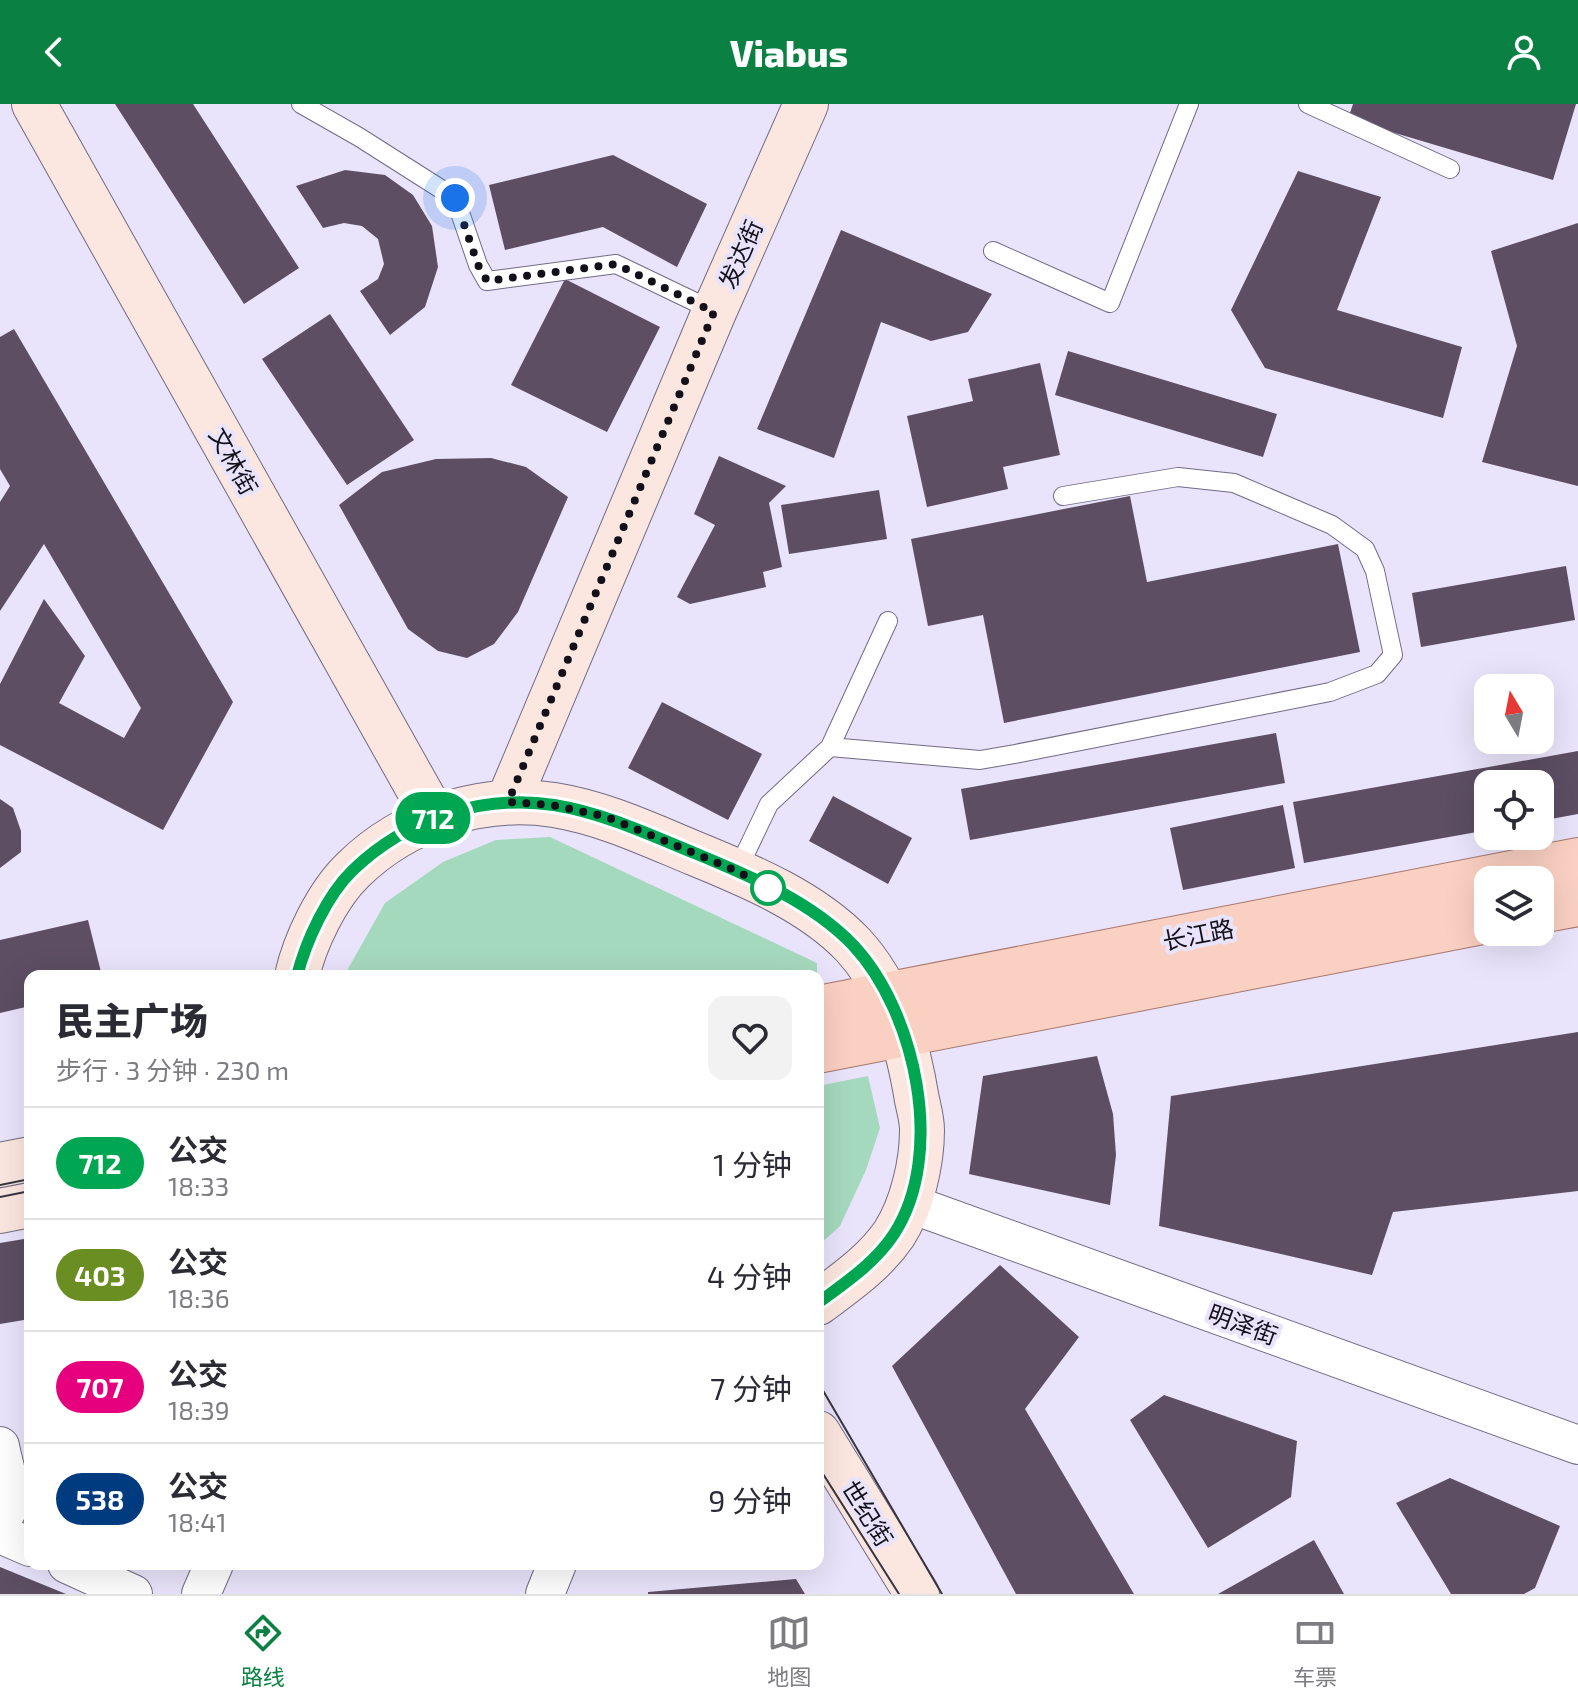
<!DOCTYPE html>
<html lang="zh">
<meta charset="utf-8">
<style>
:root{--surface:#fff;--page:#f2f2f3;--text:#2b2b33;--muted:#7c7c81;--line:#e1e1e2;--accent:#0b8043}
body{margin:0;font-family:"Exo 2","Noto Sans SC",sans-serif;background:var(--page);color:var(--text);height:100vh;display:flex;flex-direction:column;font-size:30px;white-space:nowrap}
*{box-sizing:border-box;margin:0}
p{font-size:26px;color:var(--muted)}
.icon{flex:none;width:44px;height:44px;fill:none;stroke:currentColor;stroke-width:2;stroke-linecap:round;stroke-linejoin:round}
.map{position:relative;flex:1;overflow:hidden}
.details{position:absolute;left:24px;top:866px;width:800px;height:600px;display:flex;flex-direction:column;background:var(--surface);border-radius:16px;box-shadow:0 8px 32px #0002}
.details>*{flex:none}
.badge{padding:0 16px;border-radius:26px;font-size:28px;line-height:52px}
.needle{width:52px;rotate:350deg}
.tools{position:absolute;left:1474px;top:570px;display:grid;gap:16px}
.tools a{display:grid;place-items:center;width:80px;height:80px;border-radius:16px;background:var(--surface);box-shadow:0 8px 32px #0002;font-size:40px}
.you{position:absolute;width:40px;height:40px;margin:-20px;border:6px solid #fff;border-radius:50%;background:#1a73e8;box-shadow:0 0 0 12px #1a73e833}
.map>.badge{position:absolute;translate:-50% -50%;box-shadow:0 0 0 4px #fff}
.round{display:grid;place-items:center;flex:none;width:84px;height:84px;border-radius:16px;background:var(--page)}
.head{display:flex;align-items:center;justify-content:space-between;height:136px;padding:0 32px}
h1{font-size:38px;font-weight:800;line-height:60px}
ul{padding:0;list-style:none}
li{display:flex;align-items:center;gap:24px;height:112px;padding:0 32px;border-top:2px solid var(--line)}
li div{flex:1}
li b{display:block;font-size:30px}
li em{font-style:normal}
li .badge{min-width:88px;font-weight:700;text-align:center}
header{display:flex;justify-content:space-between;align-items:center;height:104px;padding:0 32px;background:var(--accent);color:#fff;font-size:36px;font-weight:800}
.tab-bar{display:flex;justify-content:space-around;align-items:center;height:112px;border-top:2px solid var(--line);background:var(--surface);font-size:22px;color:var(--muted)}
.tab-bar a{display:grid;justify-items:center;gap:4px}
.tab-bar .selected{color:var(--accent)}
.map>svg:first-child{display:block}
</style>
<header><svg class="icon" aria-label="back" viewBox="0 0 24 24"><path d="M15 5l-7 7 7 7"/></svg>Viabus<svg class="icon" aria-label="person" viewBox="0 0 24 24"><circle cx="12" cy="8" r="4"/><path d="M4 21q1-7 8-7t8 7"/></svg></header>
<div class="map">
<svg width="1578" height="1490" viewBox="0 0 1578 1490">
<rect width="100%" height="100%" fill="#e9e4fb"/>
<path fill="#a5d9bd" d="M550,733L817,859V872H344L385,799L443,758L496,736Z
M868,972L880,1024L866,1066L840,1122L818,1142V982Z"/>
<path fill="#5d4e63" d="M115,0H193L299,164L244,200Z
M1353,0H1576L1553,76L1348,15Z
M613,51L707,100L677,163L603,123L505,146L489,81Z
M345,66L385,71L413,91L432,122L438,163L425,203L390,231L360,187L378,175L384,160L378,135L362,122L344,119L323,124L296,82Z
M1298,67L1381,93L1337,206L1462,243L1443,314L1265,264L1231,206Z
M1578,119V382L1482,358L1517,242L1491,147Z
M841,126L992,190L968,228L931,237L881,218L834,354L757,325Z
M565,175L660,223L607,328L511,281Z
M330,210L414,336L347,381L262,255Z
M14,225L233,598L163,726L0,641V580L44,495L85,552L59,599L124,634L141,604L44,440L0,507V398L10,382L0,365V233Z
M1068,247L1277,310L1263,353L1055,291Z
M1040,259L1060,351L1003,363L1008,385L927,403L907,312L973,297L968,275Z
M719,352L786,382L769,399L782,463L763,468L766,483L690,500L677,493L715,421L694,410Z
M491,354L526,363L568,393L518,508L494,540L467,554L438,547L408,525L339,401L382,368L436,355Z
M879,386L887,435L789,450L781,401Z
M1130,392L1147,478L1338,440L1360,548L1004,619L983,511L928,522L911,435Z
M1566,462L1575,516L1421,543L1412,489Z
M662,598L762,650L728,716L628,664Z
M1276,629L1285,679L970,736L961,685Z
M1578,647V710L1540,717V680H1488V726L1304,759L1293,698Z
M833,692L912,734L888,780L809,737Z
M0,695L13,704L21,727V748L0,764Z
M1283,701L1295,764L1183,786L1170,724Z
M88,816L102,872H30V902L0,909V836Z
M1578,928V1087L1393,1108L1372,1171L1159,1122L1171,992Z
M1097,952L1113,1010L1116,1051L1110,1101L969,1070L983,972Z
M30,1134V1215L0,1220V1139Z
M1000,1161L1079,1233L1025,1305L1134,1490H1016L892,1262Z
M1164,1291L1297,1337L1291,1393L1208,1444L1130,1316Z
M1450,1374L1560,1422L1535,1484L1524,1490H1451L1396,1399Z
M1314,1436L1344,1490H1218Z
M0,1463L66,1490H0Z
M796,1475L805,1490H648V1488Z"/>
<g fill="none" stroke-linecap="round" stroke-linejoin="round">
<defs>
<path id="lane" d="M301,0L359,33L455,94L478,161L487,177L616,160L714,207
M1308,0L1450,65
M993,147L1110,199L1189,0
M830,643L980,656L1015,650L1330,588L1377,570L1393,551L1375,467L1365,445L1332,421L1234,379L1178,373L1063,392
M737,767L769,700L830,643L888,517"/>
<path id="street" d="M908,1099L1578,1341
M0,1342C4,1365 19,1399 0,1417
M0,1430L30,1443
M67,1460L133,1490
M201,1490L214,1460
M545,1490L557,1460"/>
<path id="secondary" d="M34,0L434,713
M508,698L714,208L806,0
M297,872C305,837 327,791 353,766C405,715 481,690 554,701C604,709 650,731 696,750C750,772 812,798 853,841C892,883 908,941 917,996C919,1005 922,1016 922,1026C922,1059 912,1102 894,1130C874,1159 846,1178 818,1199
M0,1061L30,1055
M0,1107L30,1101
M818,1329L917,1490"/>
<path id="primary" d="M1540,807L1578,800
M818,904L1578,756
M818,947L1488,817"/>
</defs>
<use href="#lane" stroke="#716b84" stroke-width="20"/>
<use href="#street" stroke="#716b84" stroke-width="40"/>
<use href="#secondary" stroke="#716b84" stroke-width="46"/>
<use href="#primary" stroke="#a7786d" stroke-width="46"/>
<use href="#lane" stroke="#fff" stroke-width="18"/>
<use href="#street" stroke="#fff" stroke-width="38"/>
<use href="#secondary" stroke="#fce7e0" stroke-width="44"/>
<use href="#primary" stroke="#fad0c2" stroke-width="44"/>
<path stroke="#383541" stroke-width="2" d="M0,1081L30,1075
M0,1093L30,1087
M818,1278L942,1490
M818,1362L899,1490"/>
</g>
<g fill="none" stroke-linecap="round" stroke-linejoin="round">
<defs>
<path id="line" d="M297,872C306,837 327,791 353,766C406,715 481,690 554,701C604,709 650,731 697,750C750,772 812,798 853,841C916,908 946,1050 894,1130C875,1159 846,1178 818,1199"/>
</defs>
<use href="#line" stroke="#fff" stroke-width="18"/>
<use href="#line" stroke="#00a651" stroke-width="12"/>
<path stroke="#13101a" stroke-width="8" stroke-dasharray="0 14.4" d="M455,94L478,161L487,177L616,160L714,208L508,698L552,701L607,713L737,767L768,784"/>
</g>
<circle fill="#fff" stroke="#00a651" stroke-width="4" cx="768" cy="784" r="16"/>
<g text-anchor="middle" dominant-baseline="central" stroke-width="8" stroke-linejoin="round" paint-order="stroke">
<g font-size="24" fill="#13101a" stroke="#e9e4fb">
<text transform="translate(740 150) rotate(-66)">发达街</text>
<text transform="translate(234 357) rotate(61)">文林街</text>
<text transform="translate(1198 830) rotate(-11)">长江路</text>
<text transform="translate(1243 1220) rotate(20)">明泽街</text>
<text transform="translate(868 1409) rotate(58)">世纪街</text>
</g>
</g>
</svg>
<div class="tools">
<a><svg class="needle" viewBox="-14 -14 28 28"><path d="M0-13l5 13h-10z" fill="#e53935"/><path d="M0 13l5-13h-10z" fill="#7c7c81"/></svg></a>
<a><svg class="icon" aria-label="locate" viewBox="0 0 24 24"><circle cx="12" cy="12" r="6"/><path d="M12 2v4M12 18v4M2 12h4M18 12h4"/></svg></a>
<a><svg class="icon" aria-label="layers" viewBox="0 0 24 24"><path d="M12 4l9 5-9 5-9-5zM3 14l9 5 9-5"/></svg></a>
</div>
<div class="you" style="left:455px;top:94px"></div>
<b class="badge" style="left:433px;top:714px;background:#00a651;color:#fff">712</b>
<section class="details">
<div class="head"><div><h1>民主广场</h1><p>步行 · 3 分钟 · 230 m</p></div><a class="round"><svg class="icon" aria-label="heart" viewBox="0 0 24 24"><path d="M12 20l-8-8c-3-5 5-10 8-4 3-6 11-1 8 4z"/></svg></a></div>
<ul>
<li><span class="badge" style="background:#00a651;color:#fff">712</span><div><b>公交</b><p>18:33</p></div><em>1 分钟</em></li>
<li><span class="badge" style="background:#6b8e23;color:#fff">403</span><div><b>公交</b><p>18:36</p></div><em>4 分钟</em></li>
<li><span class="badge" style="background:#e6007e;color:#fff">707</span><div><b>公交</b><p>18:39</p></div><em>7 分钟</em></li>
<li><span class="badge" style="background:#003b80;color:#fff">538</span><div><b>公交</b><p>18:41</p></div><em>9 分钟</em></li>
</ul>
</section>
</div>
<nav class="tab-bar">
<a class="selected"><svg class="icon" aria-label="directions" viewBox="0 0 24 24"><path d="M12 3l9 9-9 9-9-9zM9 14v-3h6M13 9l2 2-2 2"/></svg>路线</a>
<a><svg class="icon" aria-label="map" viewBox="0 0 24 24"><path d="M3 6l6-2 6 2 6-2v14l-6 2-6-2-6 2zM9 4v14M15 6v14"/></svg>地图</a>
<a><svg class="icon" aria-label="tickets" viewBox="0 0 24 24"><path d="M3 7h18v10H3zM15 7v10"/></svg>车票</a>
</nav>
